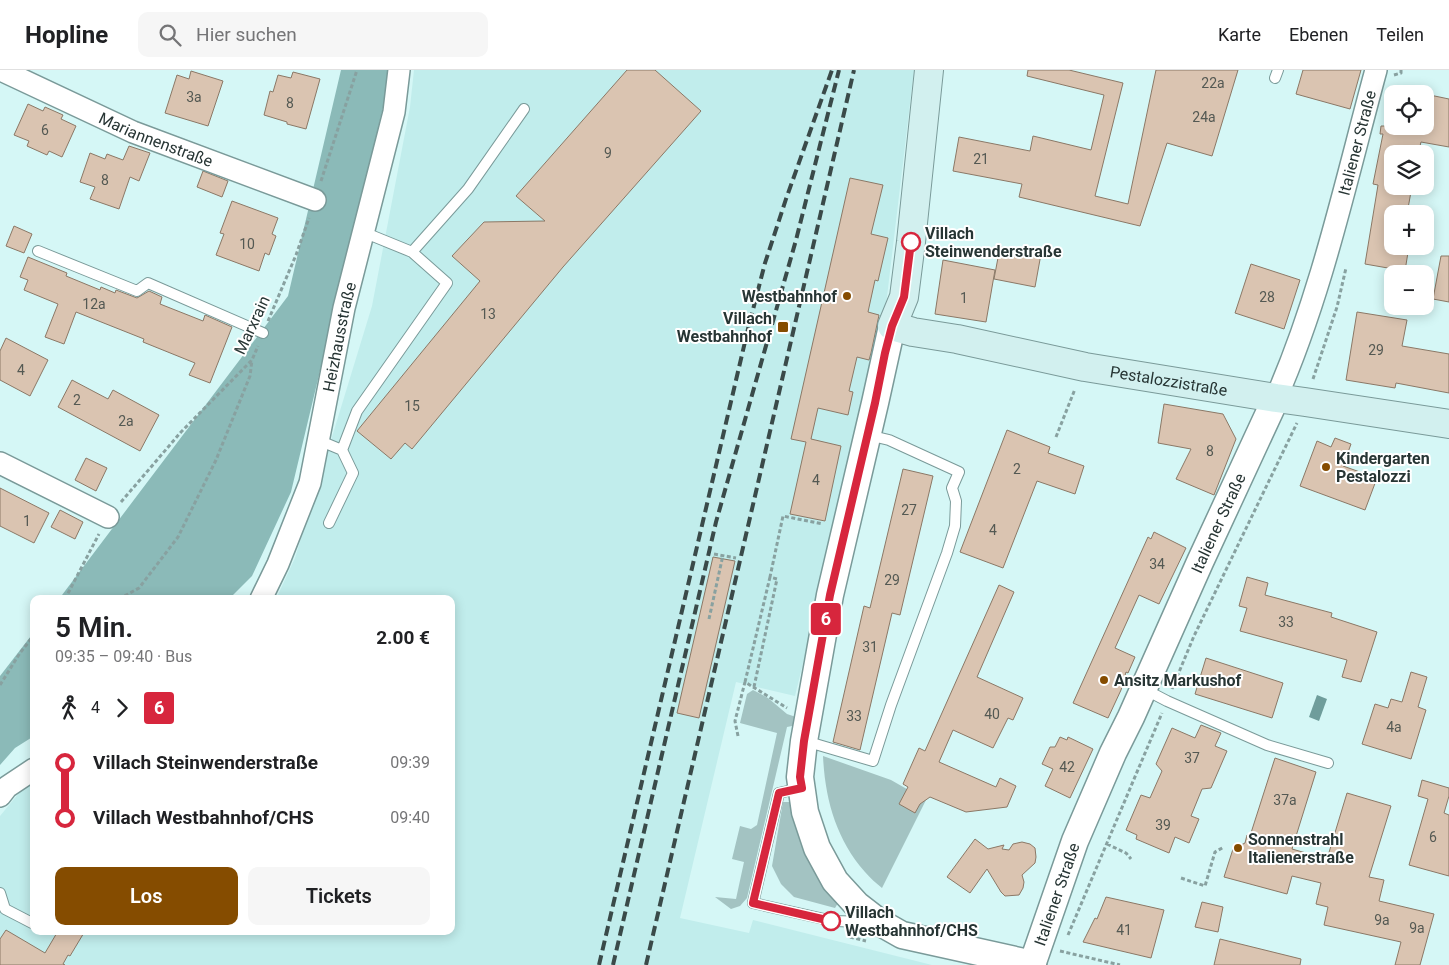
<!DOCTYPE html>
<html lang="de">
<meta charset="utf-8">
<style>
:root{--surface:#fff;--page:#f6f6f6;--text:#202124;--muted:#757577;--line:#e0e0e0;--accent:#854c00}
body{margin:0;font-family:Roboto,sans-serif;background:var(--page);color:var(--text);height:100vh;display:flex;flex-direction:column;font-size:19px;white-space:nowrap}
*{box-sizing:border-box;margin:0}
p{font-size:16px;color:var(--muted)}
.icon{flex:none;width:28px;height:28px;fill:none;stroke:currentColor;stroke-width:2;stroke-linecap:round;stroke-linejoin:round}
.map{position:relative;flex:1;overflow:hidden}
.details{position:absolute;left:30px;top:525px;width:425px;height:340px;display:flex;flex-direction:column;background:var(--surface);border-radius:10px;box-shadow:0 2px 12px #0003}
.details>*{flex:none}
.badge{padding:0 10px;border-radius:4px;font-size:18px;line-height:32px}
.tools{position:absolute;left:1384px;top:15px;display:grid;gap:10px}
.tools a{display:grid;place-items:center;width:50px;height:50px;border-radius:10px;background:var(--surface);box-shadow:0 2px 12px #0003;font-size:25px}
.map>.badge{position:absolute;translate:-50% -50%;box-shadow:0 0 0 2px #fff}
.legs{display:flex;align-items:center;gap:8px;height:55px;padding:0 25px;font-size:16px}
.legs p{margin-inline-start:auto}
.summary{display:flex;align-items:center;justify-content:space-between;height:85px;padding:0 25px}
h1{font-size:28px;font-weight:600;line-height:38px}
.cta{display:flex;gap:10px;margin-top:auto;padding:10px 25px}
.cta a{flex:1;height:58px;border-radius:10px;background:var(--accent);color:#fff;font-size:20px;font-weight:600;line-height:58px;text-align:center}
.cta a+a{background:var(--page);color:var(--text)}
ul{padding:0 25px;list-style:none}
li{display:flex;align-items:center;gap:18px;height:55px;font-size:19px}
li i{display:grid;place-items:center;width:8px;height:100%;margin:0 6px;background:currentColor}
li i::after{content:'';width:12px;height:12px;margin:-6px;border:4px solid;border-radius:50%;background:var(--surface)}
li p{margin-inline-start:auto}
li:first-child i{background:linear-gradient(#0000 50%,currentColor 0)}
li:last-child i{background:linear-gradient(currentColor 50%,#0000 0)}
header{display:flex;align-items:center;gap:30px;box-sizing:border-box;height:70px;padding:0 25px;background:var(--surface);border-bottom:1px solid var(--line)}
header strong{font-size:24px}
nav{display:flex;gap:28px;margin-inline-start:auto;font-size:18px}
.search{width:350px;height:45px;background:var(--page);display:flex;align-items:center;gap:12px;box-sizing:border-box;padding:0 18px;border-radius:10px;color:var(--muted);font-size:19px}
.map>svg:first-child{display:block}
</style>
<header>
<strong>Hopline</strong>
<div class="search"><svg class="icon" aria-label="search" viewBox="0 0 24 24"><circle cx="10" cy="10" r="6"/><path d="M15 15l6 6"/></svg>Hier suchen</div>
<nav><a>Karte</a><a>Ebenen</a><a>Teilen</a></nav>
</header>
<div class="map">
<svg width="1449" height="895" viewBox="0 0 1449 895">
<rect width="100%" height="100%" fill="#d5f7f6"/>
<path fill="#c1edec" d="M414,0H914L884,252L858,367L795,626L736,612L680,848L749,863L753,850L932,895H0V746L29,711L34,709V861H451V529H276L295,488L372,236L410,37Z"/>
<path fill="#a3c3c2" d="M753,620L768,628L787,644L799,648L797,655L787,657L747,828L740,836L731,839L715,827L736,829L744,792L732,789L740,756L751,759L757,755L777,663L740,653L747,624Z
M823,686L891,710L926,730L882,818C876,813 870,808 865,802C836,769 825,729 823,686Z
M783,732H789L794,735C797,753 800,772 807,788C814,804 827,819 838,833L835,838L794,827L781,814L772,796Z"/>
<path fill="#8bbab8" d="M341,0H392L291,422L252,506L229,529H59L288,226Z
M34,562V666L15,678L0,695V606Z"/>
<path fill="#6f9d9b" d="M1317,625L1327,629L1319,651L1309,647Z"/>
<path fill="#dac4b1" stroke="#8b7866" d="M627,0H655L701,41L563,197L412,379L405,373L391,389L357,361L480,211L452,186L484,152L545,151L516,126Z
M1028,0H1069L1123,13L1095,126L1128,134L1156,0H1238L1212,86L1167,73L1140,156L1019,127L1022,114L953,101L959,67L1030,81L1033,66L1091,80L1104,25L1027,6Z
M1303,0H1361L1350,39L1296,24Z
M191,1L223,11L208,56L165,43L177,5L189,9Z
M293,2L320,9L306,59L287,54V52L264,45L270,21L273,22L278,5L291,8Z
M1425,24L1449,29V77L1421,72L1418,84H1392V116H1412L1407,144H1392V176H1409L1405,201L1365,194L1378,115L1373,114L1383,64H1380L1381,56H1385V54L1392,55V56H1425Z
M28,34L43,41L45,37L63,45L61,49L76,56L62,87L49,81L47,85L27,76L29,71L14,65Z
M129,76L150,83L139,111L130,107L119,139L90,129L95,117L80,112L90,83L105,89L107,84L123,90Z
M203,101L228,111L222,127L197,117Z
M850,108L883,115L871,164L888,168L878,211L875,210L868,242L879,245L871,283L869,290L857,287L849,321L853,322L848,345L818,338L811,369L841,376L825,451L790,444L806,372L791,369Z
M232,131L278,148L272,164L276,166L269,185L265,183L259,201L216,185L224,164L220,163Z
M14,156L32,164L24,183L6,176Z
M1000,177L1041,184L1035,217L994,209Z
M1441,186H1449V232L1433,229Z
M28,187L67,203L66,206L100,220L101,217L115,223L116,220L137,228L149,221L162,227L160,234L203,251L205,245L232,257L210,313L189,305L195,293L143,272L144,269L76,242L64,274L45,267L58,234L24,220L28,210L20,207Z
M943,190L995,200L986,252L935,244Z
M1251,194L1300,210L1284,259L1235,243Z
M1357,242L1407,250L1402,276L1449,284V323L1396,313L1395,318L1346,310Z
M6,268L48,290L30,326L0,310V281Z
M72,310L108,329L113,320L159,345L140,381L58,337Z
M1164,334L1223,344L1236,369L1214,425L1176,409L1191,379L1158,373Z
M1007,360L1050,377L1048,383L1084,396L1075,424L1037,411L1003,498L960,482Z
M1335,368L1351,374L1343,396L1377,408L1365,440L1300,416L1317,371L1331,377Z
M86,388L107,398L96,421L75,410Z
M903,399L933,406L900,545L892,543L860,680L833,672L864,536L870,538Z
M0,418L49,443L34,473L0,456Z
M60,440L83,452L75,469L51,457Z
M1154,462L1186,478L1159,534L1139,525L1115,578L1135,587L1128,603L1126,602L1121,620L1108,648L1073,633L1148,467L1151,469Z
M713,487L735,491L699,648L677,643Z
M1247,507L1268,513L1265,525L1332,543L1331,547L1377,562L1361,612L1342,607L1347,590L1240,561L1247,538L1239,536Z
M999,515L1014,522L977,607L1023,628L1013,650L1008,648L993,678L953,660L939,692L996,717L1000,708L1016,716L1007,737L966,742L930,727L920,734L915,743L899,734L908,717L903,714L919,678L925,681Z
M1206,588L1283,613L1272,648L1195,624Z
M1411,602L1427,607L1418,637L1426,640L1411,689L1362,674L1375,634L1388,638L1391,629L1402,632Z
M1201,655L1221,663L1215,676L1227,681L1211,718L1202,719L1191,746L1199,749L1189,773L1175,767L1169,783L1136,769L1137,765L1126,760L1141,725L1150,728L1162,701L1156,694L1172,658L1195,668Z
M1060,667L1067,670L1068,667L1093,679L1070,728L1045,716L1053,699L1042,694L1050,677H1055Z
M1275,688L1316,702L1292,779L1327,789L1347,723L1391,736L1369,807L1384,810L1379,831L1434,844L1420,895H1395L1401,872L1324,855L1328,837L1316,834L1321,813L1292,806L1287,824L1224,807L1233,779L1245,773L1247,765L1250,766Z
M1422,710L1449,718V726L1444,743L1449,745V806L1409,795L1428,729L1418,726Z
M975,769L988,779L1004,775L1002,779L1009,780L1013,774L1022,772L1030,774L1035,778L1036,787L1035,793L1022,805L1024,812L1023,818L1019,825L1005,826L1001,822L987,799L970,823L947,807Z
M1106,827L1164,840L1151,888L1083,872L1095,848L1097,849Z
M1202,832L1223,837L1218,862L1195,857Z
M6,860L45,883L58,861H85L70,886L68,885L63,894L65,895H0V869Z
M1220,869L1301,889L1300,895H1214Z"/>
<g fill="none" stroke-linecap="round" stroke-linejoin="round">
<defs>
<path id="service" d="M1275,8L1278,0
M38,181L137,221L148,213L263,263
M412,182L468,119L524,39
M318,370L342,380L357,341L447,213L412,182L363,162
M329,453L353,403L342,380
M1144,619L1167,631L1267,675L1328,693
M805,671L873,691L891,635L947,483L955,456L956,431L952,418L959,402L889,370L868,365
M801,718L779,723L753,833L833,851L869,852
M0,823L5,839L34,854"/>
<g id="minor">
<path id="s1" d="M1,0L133,62L315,130"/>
<path id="s2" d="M1276,328C1322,223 1346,110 1376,0"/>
<path d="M0,393L108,447"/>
<path id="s3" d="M261,529L278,494L310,413L344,238L394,42L399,0"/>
<path d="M0,726L7,717L34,699"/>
</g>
<g id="tertiary">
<path d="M892,256L875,333L830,525L804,671L800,707L805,742L817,778L835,811L857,835L879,852L902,865L1033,894"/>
<path id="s4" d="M1032,895L1075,771L1113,683L1131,647L1200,492L1276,328"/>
</g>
<g id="secondary">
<path id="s5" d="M929,0L911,172L904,227L892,256L913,262L957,269L1085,297L1276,328L1305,332L1449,354"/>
</g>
</defs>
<use href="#service" stroke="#7a9a99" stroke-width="12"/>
<use href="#minor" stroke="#7a9a99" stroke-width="24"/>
<use href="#tertiary" stroke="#7a9a99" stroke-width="29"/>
<use href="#secondary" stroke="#7a9a99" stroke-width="30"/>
<path stroke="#88a1a0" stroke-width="3" stroke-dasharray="4 2.5" stroke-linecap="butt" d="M1394,5L1401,3V0
M321,111L357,0
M268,251L296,185L309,148
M1313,309L1337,237L1346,198
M1056,367L1075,319
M121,432L181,362L252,290L258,276
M714,484L736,488
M65,529L99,464
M119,529L139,518L178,467L216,390L250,306L252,290
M709,549L723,485
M745,612L770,507
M0,615L20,583L34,565
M754,617L777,509L770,507L783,446L823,454
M1172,619L1194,566L1297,353
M738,666L735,651L745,612L787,638
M1107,774L1126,783L1131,789
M1181,808L1205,816L1215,782L1224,777
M1068,865L1162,643
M850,867L866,871
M1060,881L1120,895"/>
<use href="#service" stroke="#fff" stroke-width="10"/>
<use href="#minor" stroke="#fff" stroke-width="21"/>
<use href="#tertiary" stroke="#fff" stroke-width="26"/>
<use href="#secondary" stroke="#d2f0ef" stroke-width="28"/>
<path stroke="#3a4a49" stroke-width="4" stroke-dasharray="10 5" stroke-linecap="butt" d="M599,895L748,259L765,193L786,129L832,0
M613,895L716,452L796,170L839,0
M646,895L854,0"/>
</g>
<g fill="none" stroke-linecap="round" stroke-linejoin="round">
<defs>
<path id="line-1" d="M831,851L753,833L779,723L802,718L800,707L804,671L830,525L875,333L885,283L892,256L904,227L911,172"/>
</defs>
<use href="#line-1" stroke="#fff" stroke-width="11"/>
<use href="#line-1" stroke="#d7263d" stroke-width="8"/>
</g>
<g fill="#fff" stroke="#d7263d" stroke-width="2.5">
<circle cx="911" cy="172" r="9"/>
<circle cx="831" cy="851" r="9"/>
</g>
<g fill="#854c00" stroke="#fff" stroke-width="2">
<circle cx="847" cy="226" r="5"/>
<rect x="777" y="251" width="12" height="12" rx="2.5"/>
<circle cx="1326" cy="397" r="5"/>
<circle cx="1104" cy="610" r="5"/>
<circle cx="1238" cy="778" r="5"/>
</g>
<g text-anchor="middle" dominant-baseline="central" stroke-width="4" stroke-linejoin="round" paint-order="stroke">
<g font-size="14" fill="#545953">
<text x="1213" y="13">22a</text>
<text x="194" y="27">3a</text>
<text x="290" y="33">8</text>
<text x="1204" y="47">24a</text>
<text x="45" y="60">6</text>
<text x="608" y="83">9</text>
<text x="981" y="89">21</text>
<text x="105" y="110">8</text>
<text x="247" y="174">10</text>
<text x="1267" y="227">28</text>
<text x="964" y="228">1</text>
<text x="94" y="234">12a</text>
<text x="488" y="244">13</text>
<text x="1376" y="280">29</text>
<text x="21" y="300">4</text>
<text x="77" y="330">2</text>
<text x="412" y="336">15</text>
<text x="126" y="351">2a</text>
<text x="1210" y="381">8</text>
<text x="1017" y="399">2</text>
<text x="816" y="410">4</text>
<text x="909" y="440">27</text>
<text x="27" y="451">1</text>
<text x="993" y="460">4</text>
<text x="1157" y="494">34</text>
<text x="892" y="510">29</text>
<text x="1286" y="552">33</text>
<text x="870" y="577">31</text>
<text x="992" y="644">40</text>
<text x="854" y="646">33</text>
<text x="1394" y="657">4a</text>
<text x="1192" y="688">37</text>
<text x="1067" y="697">42</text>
<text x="1285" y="730">37a</text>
<text x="1163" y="755">39</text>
<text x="1433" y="767">6</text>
<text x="1382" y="850">9a</text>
<text x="1417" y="858">9a</text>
<text x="1124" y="860">41</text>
</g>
<g font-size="16" fill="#273534" stroke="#fff">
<text stroke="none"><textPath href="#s1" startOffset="170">Mariannenstraße</textPath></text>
<text stroke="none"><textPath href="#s2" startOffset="268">Italiener Straße</textPath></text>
<text transform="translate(252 255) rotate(-65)">Marxrain</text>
<text stroke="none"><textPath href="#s3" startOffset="275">Heizhausstraße</textPath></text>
<text stroke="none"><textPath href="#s5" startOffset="542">Pestalozzistraße</textPath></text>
<text stroke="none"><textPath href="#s4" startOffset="480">Italiener Straße</textPath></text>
<text stroke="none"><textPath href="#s4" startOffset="75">Italiener Straße</textPath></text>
</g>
<g font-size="16" font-weight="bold" fill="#273534" stroke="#fff" text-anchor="start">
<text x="925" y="163">Villach<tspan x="925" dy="18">Steinwenderstraße</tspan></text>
<text x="845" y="842">Villach<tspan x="845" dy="18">Westbahnhof/CHS</tspan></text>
</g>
<g font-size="16" font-weight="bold" fill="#273534" stroke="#fff" text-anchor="start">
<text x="837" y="226" text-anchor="end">Westbahnhof</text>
<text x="772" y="248" text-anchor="end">Villach<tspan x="772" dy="18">Westbahnhof</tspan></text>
<text x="1336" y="388">Kindergarten<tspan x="1336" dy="18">Pestalozzi</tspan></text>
<text x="1114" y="610">Ansitz Markushof</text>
<text x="1248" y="769">Sonnenstrahl<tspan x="1248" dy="18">Italienerstraße</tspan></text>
</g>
</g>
</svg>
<div class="tools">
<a><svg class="icon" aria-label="locate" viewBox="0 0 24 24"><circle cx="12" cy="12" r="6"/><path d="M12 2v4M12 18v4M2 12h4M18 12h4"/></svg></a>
<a><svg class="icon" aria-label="layers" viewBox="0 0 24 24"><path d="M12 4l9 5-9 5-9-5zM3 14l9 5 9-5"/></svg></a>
<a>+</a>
<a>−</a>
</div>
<b class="badge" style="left:826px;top:549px;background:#d7263d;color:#fff">6</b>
<section class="details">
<div class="summary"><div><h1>5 Min.</h1><p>09:35 – 09:40 · Bus</p></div><b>2.00 €</b></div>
<div class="legs"><svg class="icon" aria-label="walk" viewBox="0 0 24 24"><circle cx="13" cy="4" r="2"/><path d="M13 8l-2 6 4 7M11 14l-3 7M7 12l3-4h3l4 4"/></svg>4<svg class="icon" aria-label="forward" viewBox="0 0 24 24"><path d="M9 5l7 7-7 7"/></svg><b class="badge" style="background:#d7263d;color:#fff">6</b></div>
<ul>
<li><i style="color:#d7263d"></i><b>Villach Steinwenderstraße</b><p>09:39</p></li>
<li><i style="color:#d7263d"></i><b>Villach Westbahnhof/CHS</b><p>09:40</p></li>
</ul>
<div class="cta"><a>Los</a><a>Tickets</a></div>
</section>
</div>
